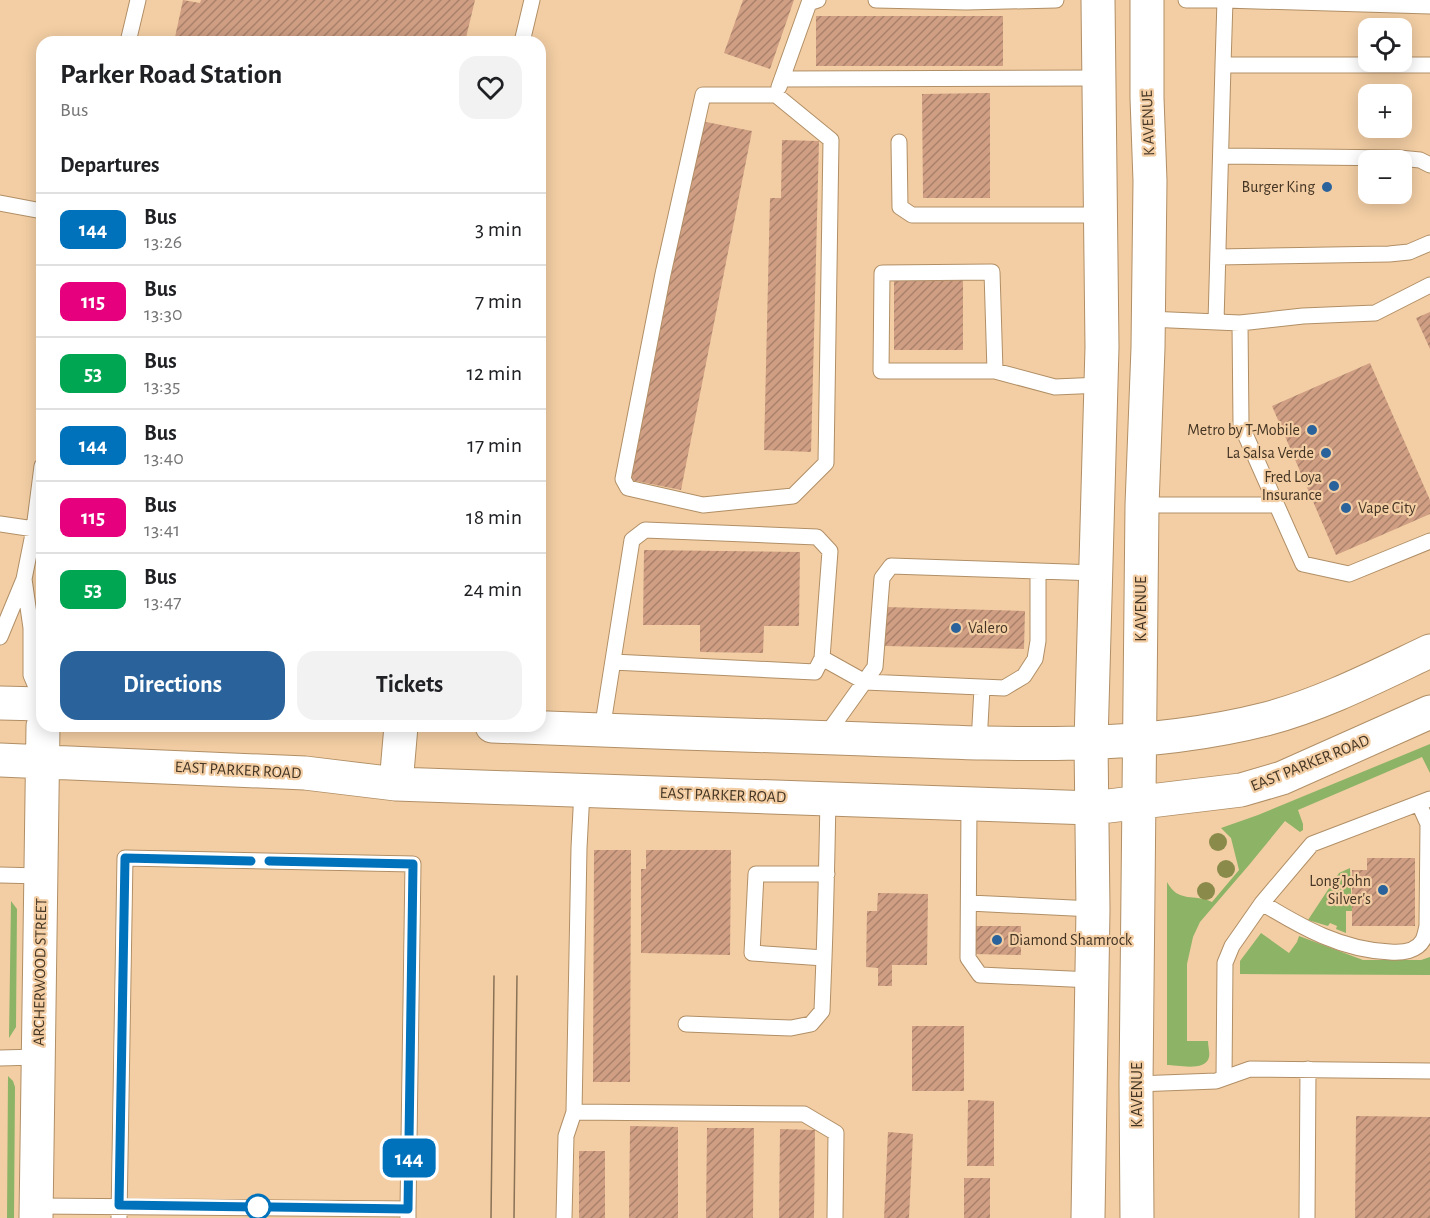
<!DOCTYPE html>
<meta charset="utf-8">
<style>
:root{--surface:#fff;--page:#f2f2f2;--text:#202124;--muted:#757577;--line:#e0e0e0;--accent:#2a639b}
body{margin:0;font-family:"Alegreya Sans",sans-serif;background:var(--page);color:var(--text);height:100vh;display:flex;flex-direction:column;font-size:22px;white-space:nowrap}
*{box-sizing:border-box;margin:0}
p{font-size:20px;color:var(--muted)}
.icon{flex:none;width:33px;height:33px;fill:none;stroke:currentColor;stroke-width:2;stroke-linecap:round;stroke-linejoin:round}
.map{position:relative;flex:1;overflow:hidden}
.sheet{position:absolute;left:36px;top:36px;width:510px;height:696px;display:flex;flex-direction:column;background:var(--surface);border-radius:18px;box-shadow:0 3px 15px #0003}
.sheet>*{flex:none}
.badge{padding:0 12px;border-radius:9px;font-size:21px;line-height:39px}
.fabs{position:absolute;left:1358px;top:18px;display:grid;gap:12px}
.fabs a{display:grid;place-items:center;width:54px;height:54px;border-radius:12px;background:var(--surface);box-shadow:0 3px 15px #0003;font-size:30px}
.map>.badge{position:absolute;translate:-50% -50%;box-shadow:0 0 0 3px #fff}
h2{padding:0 24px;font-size:22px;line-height:54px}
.round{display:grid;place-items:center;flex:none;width:63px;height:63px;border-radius:18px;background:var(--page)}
.head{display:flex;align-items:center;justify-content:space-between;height:102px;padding:0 24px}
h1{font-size:28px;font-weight:600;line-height:45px}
.action{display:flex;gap:12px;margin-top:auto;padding:12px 24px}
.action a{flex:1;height:69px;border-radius:18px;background:var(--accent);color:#fff;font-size:24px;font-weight:600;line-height:69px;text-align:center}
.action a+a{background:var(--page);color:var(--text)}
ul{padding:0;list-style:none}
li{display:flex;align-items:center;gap:18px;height:72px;padding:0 24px;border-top:2px solid var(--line)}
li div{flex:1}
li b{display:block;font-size:22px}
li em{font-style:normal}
li .badge{min-width:66px;font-weight:700;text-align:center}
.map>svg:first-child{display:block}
</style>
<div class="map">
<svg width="1430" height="1218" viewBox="0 0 1430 1218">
<defs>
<pattern id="building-hatch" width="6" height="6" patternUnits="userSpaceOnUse" patternTransform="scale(1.5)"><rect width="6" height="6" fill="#cf9e83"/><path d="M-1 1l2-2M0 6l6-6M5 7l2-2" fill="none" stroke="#aa826b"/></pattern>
</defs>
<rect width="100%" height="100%" fill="#f3cea4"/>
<path fill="#8cb366" d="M1430,744V773L1422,757L1298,810L1303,824V830L1300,832L1285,821L1249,865L1200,922L1193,937L1187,964V1041H1208C1208,1046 1210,1053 1209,1057C1206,1072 1177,1065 1167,1065V882C1179,904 1194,893 1212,902L1239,870L1231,838L1221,828L1258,815Z
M1350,868L1352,911H1346V933L1336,929L1337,926L1330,923L1328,926L1308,920L1339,873Z
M11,901L17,909L16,1027L9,1038Z
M1261,933L1289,953L1297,942L1299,936L1363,960H1421L1430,957V975L1240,974V961Z
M8,1076L13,1081L15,1087L14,1218H7Z"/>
<path fill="url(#building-hatch)" d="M183,0L200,3L201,0H475L465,42H174Z
M743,0H794L770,69L724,53Z
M816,16H1003V66H816Z
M990,93V198H923L922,94Z
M701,121L752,131L681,490L631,480Z
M782,140L819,141L811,452L764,450L770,198H781Z
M894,280H963V350H894Z
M1430,312V349L1416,318Z
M1370,363L1430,500V514L1336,555L1272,406Z
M644,550L800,552L799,626H764L763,653L700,652V625H643Z
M885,607L1025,611L1024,649L884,646Z
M594,850H631L630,1082H593Z
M646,850H731L730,955L641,953V869H646Z
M1367,858H1415V926H1352V870H1367Z
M878,893L928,894L927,965H892V986H878V968L866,967L867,911H877Z
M973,926H1021V955L973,954Z
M912,1026H964V1091H912Z
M968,1100L994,1101V1166H967Z
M1356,1116L1430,1117V1218H1355Z
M630,1126L678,1127V1218H629Z
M707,1128H754L753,1218H706Z
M780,1129L815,1130L814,1218H779Z
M888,1132L913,1134L909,1218H884Z
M579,1151H605V1218H579Z
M964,1178H990V1218H964Z"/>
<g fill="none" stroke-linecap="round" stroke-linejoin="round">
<defs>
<path id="lane" d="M876,0L966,2L1056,0
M1186,0H1225L1223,65H1430
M1225,0L1430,6
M128,42L138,0
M522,42L532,0
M782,79L1098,78
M779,87L809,3L818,0
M703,95H776L831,140L826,463L793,496L703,505L628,488L623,479L663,274Z
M899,142L900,207L912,215H1100
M1221,156L1399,158L1420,160L1430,165
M0,203L42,211
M1218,257L1389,254L1409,252L1430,243
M1148,319L1240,323L1241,425L1303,564L1349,574L1430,541
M1216,322L1223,65
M1240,323L1303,316L1375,313L1430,285
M995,371L992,272L882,273L881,371H995L1055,387L1101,385
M42,466L34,529L24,579L31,628V675L42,701
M1142,505H1276
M0,524L34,529
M0,637L24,579
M822,658L865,682L1004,688L1024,676L1035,659L1038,641V571
M602,730L632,540L645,530L817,537L830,551L822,658L815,672L613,662
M824,738L875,667L882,578L891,566L1097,573
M979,743L982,688
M969,804L968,958L980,975L1092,980
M827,874H756L752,953L824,958C826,905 827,852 828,799
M0,875L41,876
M969,903L1093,909
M1262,903C1303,928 1342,950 1390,952C1402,953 1417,951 1423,940C1425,936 1426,930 1427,926L1428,824L1419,804
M686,1024L791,1028L811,1024L822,1011L824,958
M0,1058L38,1057
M1224,1078L1225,963L1232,946L1262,903L1312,844L1430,799
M1136,1084L1216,1081L1250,1069L1430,1071
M574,1112L804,1114L836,1133L835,1218
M37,1206L408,1209V1218
M119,1218L125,858L413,864L408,1209
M564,1218L566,1136L574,1112L579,848L582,791
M1307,1218L1308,1069"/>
<path id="secondary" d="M0,703L42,704
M492,726C616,731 741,735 865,739C998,744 1136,752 1266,719C1323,704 1377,676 1430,651
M0,760L305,773L396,784L1092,808L1241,790L1282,778L1430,712
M396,784L401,726
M36,1218L43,726
M1088,1218L1093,909L1091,742L1102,347L1098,0
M1137,1218L1136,1084L1142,505L1148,348L1150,181L1147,98V0"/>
</defs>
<use href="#lane" stroke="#b18f66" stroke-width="17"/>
<use href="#secondary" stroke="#b18f66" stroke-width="35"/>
<use href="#lane" stroke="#fff" stroke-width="15"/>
<use href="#secondary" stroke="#fff" stroke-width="33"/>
<path stroke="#897156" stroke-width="1.5" d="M491,1218L494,976
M514,1218L517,976"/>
</g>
<g fill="#8a8b4b">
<circle cx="1218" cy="842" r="9"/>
<circle cx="1226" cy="869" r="9"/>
<circle cx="1206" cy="891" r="9"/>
</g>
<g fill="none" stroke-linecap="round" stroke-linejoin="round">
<defs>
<path id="line" d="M251,861L125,858L119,1205L408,1209L413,864L269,861"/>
</defs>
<use href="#line" stroke="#fff" stroke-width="14"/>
<use href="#line" stroke="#0072bc" stroke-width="9"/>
</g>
<g fill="#2a639b" stroke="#f3cea4" stroke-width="2">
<circle cx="1327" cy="187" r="6"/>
<circle cx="1312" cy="430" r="6"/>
<circle cx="1326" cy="453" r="6"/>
<circle cx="1334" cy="486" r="6"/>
<circle cx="1346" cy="508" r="6"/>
<circle cx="956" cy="628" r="6"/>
<circle cx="1383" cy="890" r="6"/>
<circle cx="997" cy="940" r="6"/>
</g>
<circle fill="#fff" stroke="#0072bc" stroke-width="3" cx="258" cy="1207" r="12"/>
<g text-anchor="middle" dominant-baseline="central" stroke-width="4.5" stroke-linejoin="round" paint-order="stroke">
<g font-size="16" fill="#433423" stroke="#f3cea4">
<text transform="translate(1148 123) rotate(-92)">K AVENUE</text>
<text transform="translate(1141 609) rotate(-90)">K AVENUE</text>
<text transform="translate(1310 763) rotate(-22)">EAST PARKER ROAD</text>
<text transform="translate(238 770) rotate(3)">EAST PARKER ROAD</text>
<text transform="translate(723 795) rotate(2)">EAST PARKER ROAD</text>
<text transform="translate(40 972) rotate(-89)">ARCHERWOOD STREET</text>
<text transform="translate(1137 1095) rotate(-90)">K AVENUE</text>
</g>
<g font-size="16" fill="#433423" stroke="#f3cea4" text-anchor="end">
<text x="1315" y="187">Burger King</text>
<text x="1300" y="430">Metro by T-Mobile</text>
<text x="1314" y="453">La Salsa Verde</text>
<text x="1322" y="477">Fred Loya<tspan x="1322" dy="18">Insurance</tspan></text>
<text x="1358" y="508" text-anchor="start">Vape City</text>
<text x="968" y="628" text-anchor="start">Valero</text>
<text x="1371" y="881">Long John<tspan x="1371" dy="18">Silver's</tspan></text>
<text x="1009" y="940" text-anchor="start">Diamond Shamrock</text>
</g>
</g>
</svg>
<div class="fabs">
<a><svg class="icon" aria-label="locate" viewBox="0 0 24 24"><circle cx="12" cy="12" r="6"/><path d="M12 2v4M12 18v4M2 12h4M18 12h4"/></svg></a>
<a>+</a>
<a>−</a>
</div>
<b class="badge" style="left:409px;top:1158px;background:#0072bc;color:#fff">144</b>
<section class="sheet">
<div class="head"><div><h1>Parker Road Station</h1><p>Bus</p></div><a class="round"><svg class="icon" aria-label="heart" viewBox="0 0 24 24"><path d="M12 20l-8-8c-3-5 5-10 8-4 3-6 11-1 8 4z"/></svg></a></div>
<h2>Departures</h2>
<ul>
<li><span class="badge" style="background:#0072bc;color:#fff">144</span><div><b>Bus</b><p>13:26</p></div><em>3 min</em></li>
<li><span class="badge" style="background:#e6007e;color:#fff">115</span><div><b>Bus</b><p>13:30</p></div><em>7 min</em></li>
<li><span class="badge" style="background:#00a651;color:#fff">53</span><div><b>Bus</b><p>13:35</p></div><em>12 min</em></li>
<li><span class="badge" style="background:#0072bc;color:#fff">144</span><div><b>Bus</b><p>13:40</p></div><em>17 min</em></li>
<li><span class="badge" style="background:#e6007e;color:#fff">115</span><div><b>Bus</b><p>13:41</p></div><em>18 min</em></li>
<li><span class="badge" style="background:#00a651;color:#fff">53</span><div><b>Bus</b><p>13:47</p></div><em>24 min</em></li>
</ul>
<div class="action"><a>Directions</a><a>Tickets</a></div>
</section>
</div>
